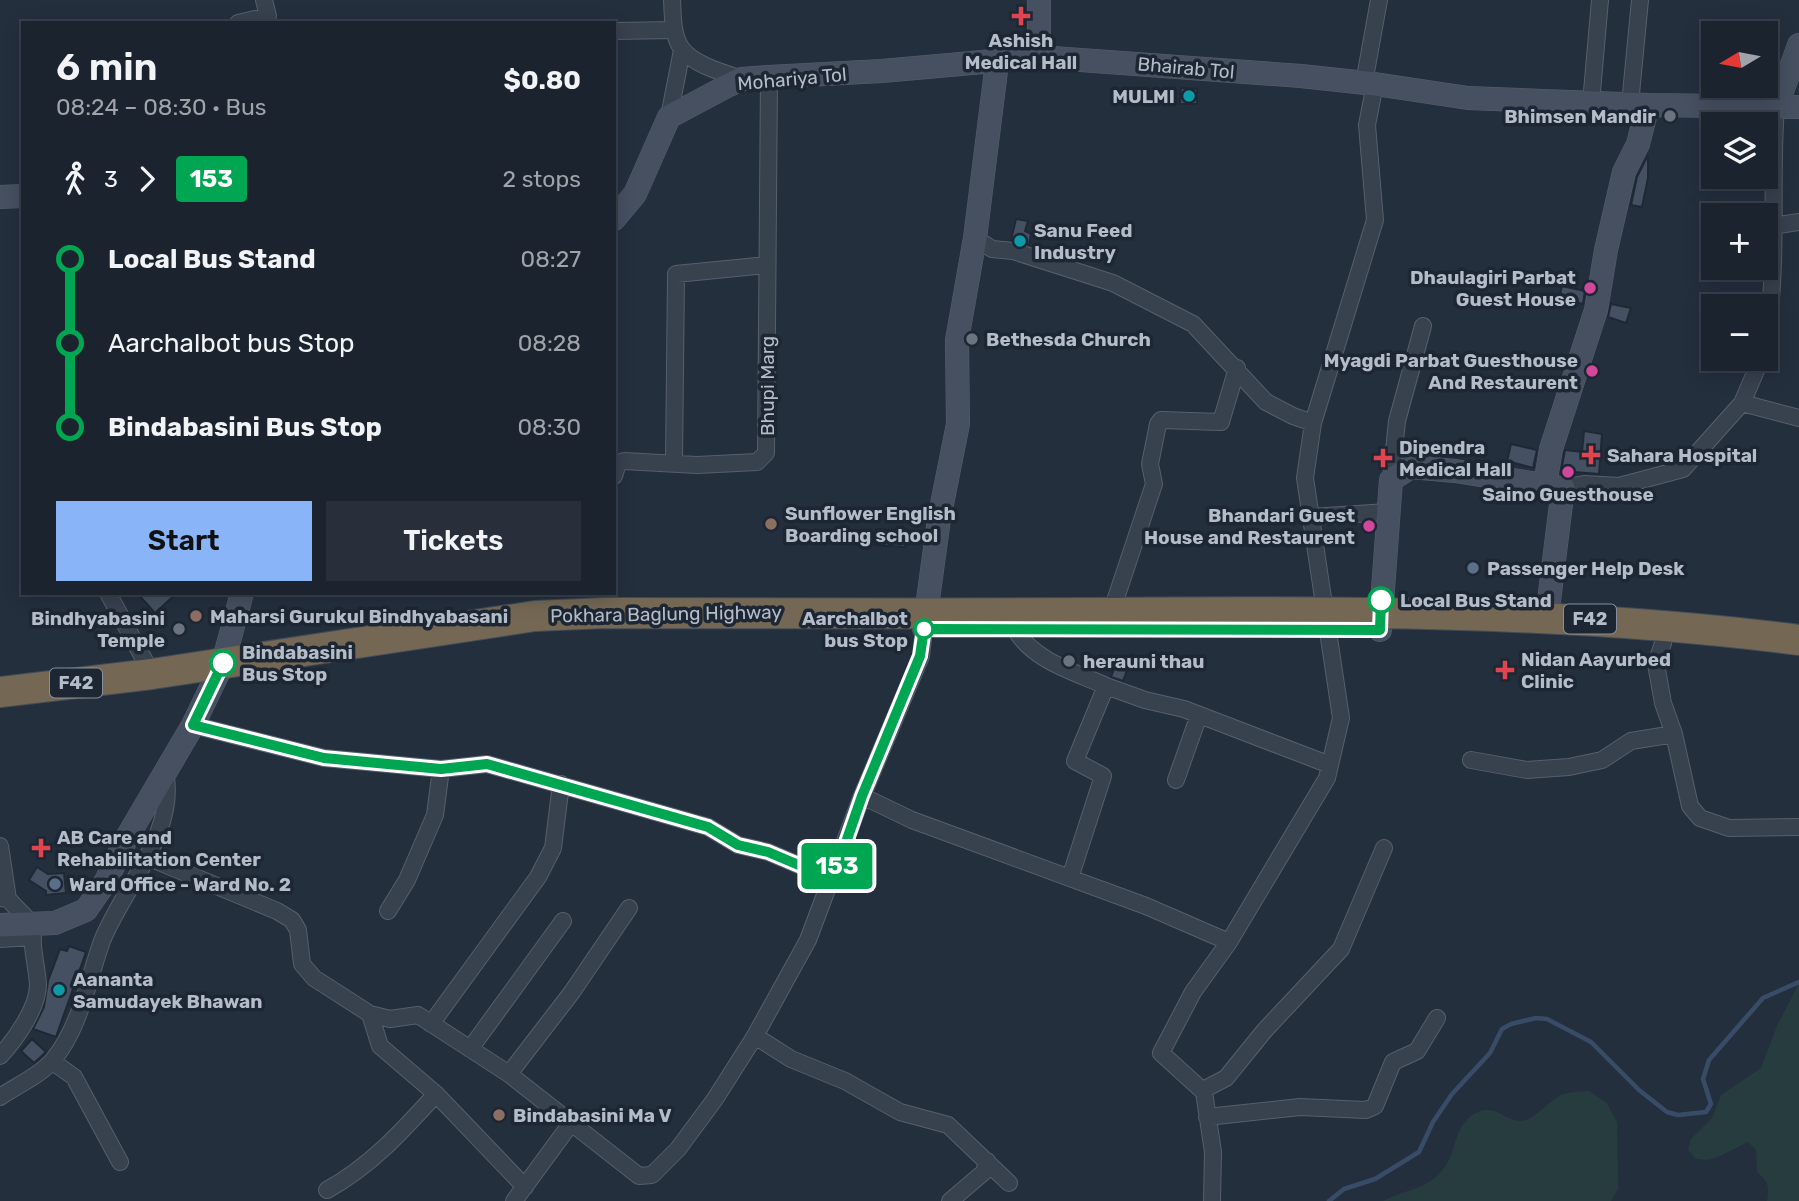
<!DOCTYPE html>
<meta charset="utf-8">
<style>
:root{--surface:#1b232e;--page:#282f3a;--text:#f1f3f6;--muted:#a0a4aa;--line:#39404a;--accent:#8ab4f8}
body{margin:0;font-family:Rubik,sans-serif;background:var(--page);color:var(--text);height:100vh;display:flex;flex-direction:column;font-size:26px;white-space:nowrap}
*{box-sizing:border-box;margin:0}
p{font-size:23px;color:var(--muted)}
.icon{flex:none;width:38px;height:38px;fill:none;stroke:currentColor;stroke-width:2;stroke-linecap:round;stroke-linejoin:round}
.map{position:relative;flex:1;overflow:hidden}
.side{position:absolute;left:21px;top:21px;width:595px;height:574px;display:flex;flex-direction:column;background:var(--surface);border-radius:0px;box-shadow:0 4px 18px #0003,0 0 0 2px var(--line)}
.side>*{flex:none}
.badge{padding:0 14px;border-radius:5px;font-size:24px;line-height:46px}
.needle{width:46px;rotate:260deg}
.buttons{position:absolute;left:1701px;top:21px;display:grid;gap:14px}
.buttons a{display:grid;place-items:center;width:77px;height:77px;border-radius:0px;background:var(--surface);box-shadow:0 4px 18px #0003,0 0 0 2px var(--line);font-size:35px}
.map>.badge{position:absolute;translate:-50% -50%;box-shadow:0 0 0 4px #fff}
.legs{display:flex;align-items:center;gap:10px;height:77px;padding:0 35px;font-size:23px}
.legs p{margin-inline-start:auto}
.summary{display:flex;align-items:center;justify-content:space-between;height:119px;padding:0 35px}
h1{font-size:38px;font-weight:600;line-height:52px}
.action{display:flex;gap:14px;margin-top:auto;padding:14px 35px}
.action a{flex:1;height:80px;border-radius:0px;background:var(--accent);color:#111;font-size:28px;font-weight:600;line-height:80px;text-align:center}
.action a+a{background:var(--page);color:var(--text)}
ul{padding:0 35px;list-style:none}
li{display:flex;align-items:center;gap:24px;height:84px;font-size:26px}
li i{display:grid;place-items:center;width:10px;height:100%;margin:0 9px;background:currentColor}
li i::after{content:'';width:18px;height:18px;margin:-9px;border:5px solid;border-radius:50%;background:var(--surface)}
li p{margin-inline-start:auto}
li:first-child i{background:linear-gradient(#0000 50%,currentColor 0)}
li:last-child i{background:linear-gradient(currentColor 50%,#0000 0)}
.map>svg:first-child{display:block}
</style>
<div class="map">
<svg width="1799" height="1201" viewBox="0 0 1799 1201">
<rect width="100%" height="100%" fill="#242f3e"/>
<path fill="#263c3f" d="M1799,983V1201H1767C1770,1187 1768,1181 1757,1172L1756,1150L1748,1142L1718,1157L1707,1160L1696,1159L1688,1150L1691,1139L1712,1118L1721,1095L1761,1068L1777,1026Z
M1589,1091L1607,1103L1617,1122L1618,1189L1611,1201H1383C1405,1189 1428,1190 1444,1168C1456,1153 1454,1129 1471,1116C1494,1099 1503,1122 1522,1121C1535,1119 1546,1104 1558,1097C1567,1091 1578,1092 1589,1091Z"/>
<g fill="none" stroke-linecap="round" stroke-linejoin="round">
<path stroke="#394c67" stroke-width="4.5" d="M1329,1201L1344,1189L1375,1179L1419,1152L1433,1122L1452,1094L1490,1053L1502,1029L1511,1024L1536,1018L1547,1019L1591,1042L1639,1090L1667,1112L1678,1115L1706,1112L1711,1104L1703,1079L1709,1060L1763,998L1799,982"/>
</g>
<path fill="#455162" stroke="#1f2835" stroke-width="2" d="M1181,88L1197,89V104H1180Z
M1648,155V178L1642,207L1631,205L1637,177Z
M1016,219L1028,221L1025,231L1031,234L1029,245L1011,240Z
M1562,286L1585,291L1583,304L1559,298Z
M1611,304L1631,308L1626,323L1608,317Z
M1584,431L1602,434L1599,474L1561,471L1565,450L1582,452Z
M1511,444L1537,450L1533,468L1507,461Z
M876,529L913,531V542H906L905,547L875,545Z
M137,593H177L155,613Z
M1133,654L1123,681L1111,677L1118,659Z
M37,867L48,874L64,873L66,893L46,895V891L29,880Z
M69,946L86,952L56,1037L33,1029L44,1007L48,981L60,949L67,951Z
M32,1039L46,1052L34,1063L21,1051Z"/>
<g fill="none" stroke-linecap="round" stroke-linejoin="round">
<defs>
<path id="street" d="M672,0C673,15 672,36 682,49C694,65 724,73 742,79
M238,23L268,16L264,0
M614,31L674,30
M1364,83L1379,0
M1591,103L1600,0
M1630,104L1640,0
M669,117L682,50
M1772,226L1799,222
M975,238L992,249L1013,251L1113,283L1193,324L1266,402L1293,416L1313,423
M1766,337C1779,264 1770,183 1776,108
M1742,403L1799,418
M674,462L676,274L767,265
M614,476L618,463L624,461L697,465L757,462L766,453L769,77
M1391,480L1397,421L1423,326
M1563,488L1584,484L1619,486L1683,469L1742,403L1761,359
M1311,517L1388,512
M108,593L152,674
M1111,613L1154,484L1150,464L1158,424L1161,420L1221,422L1237,368
M1015,629C1033,661 1075,672 1106,686L1075,761L1103,776L1070,878
M1663,643L1656,664L1663,703L1674,734L1690,806L1700,818L1729,828L1799,827
M1106,686L1145,700L1184,709L1330,765
M193,725L324,758L441,769L487,764L708,827L738,845L768,852L801,866L836,871
M1471,760L1527,770L1569,767L1602,760L1631,741L1674,734
M1176,780L1199,715
M862,796L912,820L1146,906L1229,942
M0,846L8,899
M147,857L277,911L292,920L298,930L302,964L314,978L370,1014L390,1019L418,1015L509,1074L639,1176L652,1175L678,1149L715,1099L755,1036L808,940L862,796L921,656L924,629
M0,898L8,899L34,926C30,946 37,965 38,985C38,1008 15,1040 0,1056
M388,911L407,880L435,815L441,769
M0,939L32,937
M370,1014L380,1046L436,1094
M431,1024L538,877L553,848L561,784
M755,1036L791,1059L845,1081L900,1112L948,1125L1009,1183
M470,1049L563,921
M53,1062L74,1077L120,1162
M509,1074L572,992L629,908
M1203,1090L1226,1078L1265,1030L1341,949L1384,848
M0,1097C16,1086 41,1075 53,1060C80,1028 88,980 102,941C122,890 178,831 165,773
M1207,1117L1300,1107L1366,1110L1375,1106L1393,1062L1417,1051L1437,1018
M327,1190C371,1166 402,1131 436,1094L525,1187
M514,1201L572,1122
M950,1201L984,1172L987,1161
M1212,1201L1213,1152L1204,1092L1161,1053L1193,992L1229,942L1327,778L1341,718L1305,478L1313,423L1375,220L1367,125L1375,84"/>
<path id="secondary" d="M1039,57V0
M1776,108L1799,45
M0,197L23,196
M614,219L635,194L669,117L729,85L742,79L769,77L882,71L1039,57L1301,76L1375,84L1468,98L1648,105L1799,107
M1545,485L1551,449L1596,310L1606,250L1624,172L1638,144L1648,105
M924,629L939,519L958,424L957,340L975,238L997,63
M1380,630L1391,480L1411,467L1455,471L1563,488L1547,617
M0,925L55,923L86,910L106,881L126,839L193,725L223,663L242,593"/>
<path id="highway" d="M0,692L152,674L535,616L605,613C767,613 929,614 1091,613C1329,611 1562,610 1799,640"/>
</defs>
<use href="#street" stroke="#565f6c" stroke-width="18"/>
<use href="#secondary" stroke="#565f6c" stroke-width="24"/>
<use href="#highway" stroke="#434c59" stroke-width="32"/>
<use href="#street" stroke="#38414e" stroke-width="16"/>
<use href="#secondary" stroke="#465061" stroke-width="23"/>
<use href="#highway" stroke="#746855" stroke-width="30"/>
</g>
<g fill="none" stroke-linecap="round" stroke-linejoin="round">
<defs>
<path id="line-1" d="M223,663L193,725L324,758L441,769L487,764L708,827L738,845L768,852L801,866L836,871L862,796L920,656L924,629L1380,630L1381,600"/>
</defs>
<use href="#line-1" stroke="#fff" stroke-width="16"/>
<use href="#line-1" stroke="#00a651" stroke-width="10"/>
</g>
<g fill="#e0444e" stroke="#1d2633" stroke-width="2.5">
<path d="M1017.5 5.5h7v7h7v7h-7v7h-7v-7h-7v-7h7z"/>
<path d="M1587.5 444.5h7v7h7v7h-7v7h-7v-7h-7v-7h7z"/>
<path d="M1379.5 447.5h7v7h7v7h-7v7h-7v-7h-7v-7h7z"/>
<path d="M1501.5 659.5h7v7h7v7h-7v7h-7v-7h-7v-7h7z"/>
<path d="M37.5 837.5h7v7h7v7h-7v7h-7v-7h-7v-7h7z"/>
</g>
<g fill="#0f9aa8" stroke="#1d2633" stroke-width="2.5">
<circle cx="1189" cy="96" r="7"/>
<circle cx="1020" cy="241" r="7"/>
<circle cx="59" cy="990" r="7"/>
</g>
<g fill="#6b7280" stroke="#1d2633" stroke-width="2.5">
<circle cx="1670" cy="116" r="7"/>
<circle cx="972" cy="339" r="7"/>
<circle cx="179" cy="629" r="7"/>
<circle cx="1069" cy="661" r="7"/>
</g>
<g fill="#d1479c" stroke="#1d2633" stroke-width="2.5">
<circle cx="1590" cy="288" r="7"/>
<circle cx="1592" cy="371" r="7"/>
<circle cx="1568" cy="472" r="7"/>
<circle cx="1369" cy="526" r="7"/>
</g>
<g fill="#8d6e63" stroke="#1d2633" stroke-width="2.5">
<circle cx="771" cy="524" r="7"/>
<circle cx="196" cy="616" r="7"/>
<circle cx="499" cy="1115" r="7"/>
</g>
<g fill="#5c6f8a" stroke="#1d2633" stroke-width="2.5">
<circle cx="1473" cy="568" r="7"/>
<circle cx="55" cy="884" r="7"/>
</g>
<g fill="#fff" stroke="#00a651" stroke-width="3.5">
<circle cx="1381" cy="600" r="12"/>
<circle cx="924" cy="629" r="9"/>
<circle cx="223" cy="663" r="12"/>
</g>
<g text-anchor="middle" dominant-baseline="central" stroke-width="7" stroke-linejoin="round" paint-order="stroke">
<g fill="#1d2633" stroke="#878f9c" stroke-width="2">
<rect x="1564" y="604.5" width="52" height="29" rx="5"/>
<rect x="50" y="668.5" width="52" height="29" rx="5"/>
</g>
<g font-size="18" font-weight="bold" fill="#b4bcc9">
<text x="1590" y="619">F42</text>
<text x="76" y="683">F42</text>
</g>
<g font-size="19" font-weight="bold" fill="#b4bcc9" stroke="#1d2633" text-anchor="start">
<text x="1021" y="40" text-anchor="middle">Ashish<tspan x="1021" dy="22">Medical Hall</tspan></text>
<text x="1175" y="96" text-anchor="end">MULMI</text>
<text x="1656" y="116" text-anchor="end">Bhimsen Mandir</text>
<text x="1034" y="230">Sanu Feed<tspan x="1034" dy="22">Industry</tspan></text>
<text x="1576" y="277" text-anchor="end">Dhaulagiri Parbat<tspan x="1576" dy="22">Guest House</tspan></text>
<text x="986" y="339">Bethesda Church</text>
<text x="1578" y="360" text-anchor="end">Myagdi Parbat Guesthouse<tspan x="1578" dy="22">And Restaurent</tspan></text>
<text x="1399" y="447">Dipendra<tspan x="1399" dy="22">Medical Hall</tspan></text>
<text x="1607" y="455">Sahara Hospital</text>
<text x="1568" y="494" text-anchor="middle">Saino Guesthouse</text>
<text x="785" y="513">Sunflower English<tspan x="785" dy="22">Boarding school</tspan></text>
<text x="1355" y="515" text-anchor="end">Bhandari Guest<tspan x="1355" dy="22">House and Restaurent</tspan></text>
<text x="1487" y="568">Passenger Help Desk</text>
<text x="210" y="616">Maharsi Gurukul Bindhyabasani</text>
<text x="165" y="618" text-anchor="end">Bindhyabasini<tspan x="165" dy="22">Temple</tspan></text>
<text x="1521" y="659">Nidan Aayurbed<tspan x="1521" dy="22">Clinic</tspan></text>
<text x="1083" y="661">herauni thau</text>
<text x="57" y="837">AB Care and<tspan x="57" dy="22">Rehabilitation Center</tspan></text>
<text x="69" y="884">Ward Office - Ward No. 2</text>
<text x="73" y="979">Aananta<tspan x="73" dy="22">Samudayek Bhawan</tspan></text>
<text x="513" y="1115">Bindabasini Ma V</text>
</g>
<g font-size="19" fill="#b4bcc9" stroke="#1d2633">
<text transform="translate(1186 68) rotate(5)">Bhairab Tol</text>
<text transform="translate(792 79) rotate(-5)">Mohariya Tol</text>
<text transform="translate(767 386) rotate(-90)">Bhupi Marg</text>
<text transform="translate(666 614) rotate(-1)">Pokhara Baglung Highway</text>
</g>
<g font-size="19" font-weight="bold" fill="#b4bcc9" stroke="#1d2633" text-anchor="start">
<text x="1400" y="600">Local Bus Stand</text>
<text x="908" y="618" text-anchor="end">Aarchalbot<tspan x="908" dy="22">bus Stop</tspan></text>
<text x="242" y="652">Bindabasini<tspan x="242" dy="22">Bus Stop</tspan></text>
</g>
</g>
</svg>
<div class="buttons">
<a><svg class="needle" viewBox="-14 -14 28 28"><path d="M0-13l5 13h-10z" fill="#e53935"/><path d="M0 13l5-13h-10z" fill="#a0a4aa"/></svg></a>
<a><svg class="icon" aria-label="layers" viewBox="0 0 24 24"><path d="M12 4l9 5-9 5-9-5zM3 14l9 5 9-5"/></svg></a>
<a>+</a>
<a>−</a>
</div>
<b class="badge" style="left:837px;top:866px;background:#00a651;color:#fff">153</b>
<section class="side">
<div class="summary"><div><h1>6 min</h1><p>08:24 – 08:30 · Bus</p></div><b>$0.80</b></div>
<div class="legs"><svg class="icon" aria-label="walk" viewBox="0 0 24 24"><circle cx="13" cy="4" r="2"/><path d="M13 8l-2 6 4 7M11 14l-3 7M7 12l3-4h3l4 4"/></svg>3<svg class="icon" aria-label="forward" viewBox="0 0 24 24"><path d="M9 5l7 7-7 7"/></svg><b class="badge" style="background:#00a651;color:#fff">153</b><p>2 stops</p></div>
<ul>
<li><i style="color:#00a651"></i><b>Local Bus Stand</b><p>08:27</p></li>
<li><i style="color:#00a651"></i><span>Aarchalbot bus Stop</span><p>08:28</p></li>
<li><i style="color:#00a651"></i><b>Bindabasini Bus Stop</b><p>08:30</p></li>
</ul>
<div class="action"><a>Start</a><a>Tickets</a></div>
</section>
</div>
